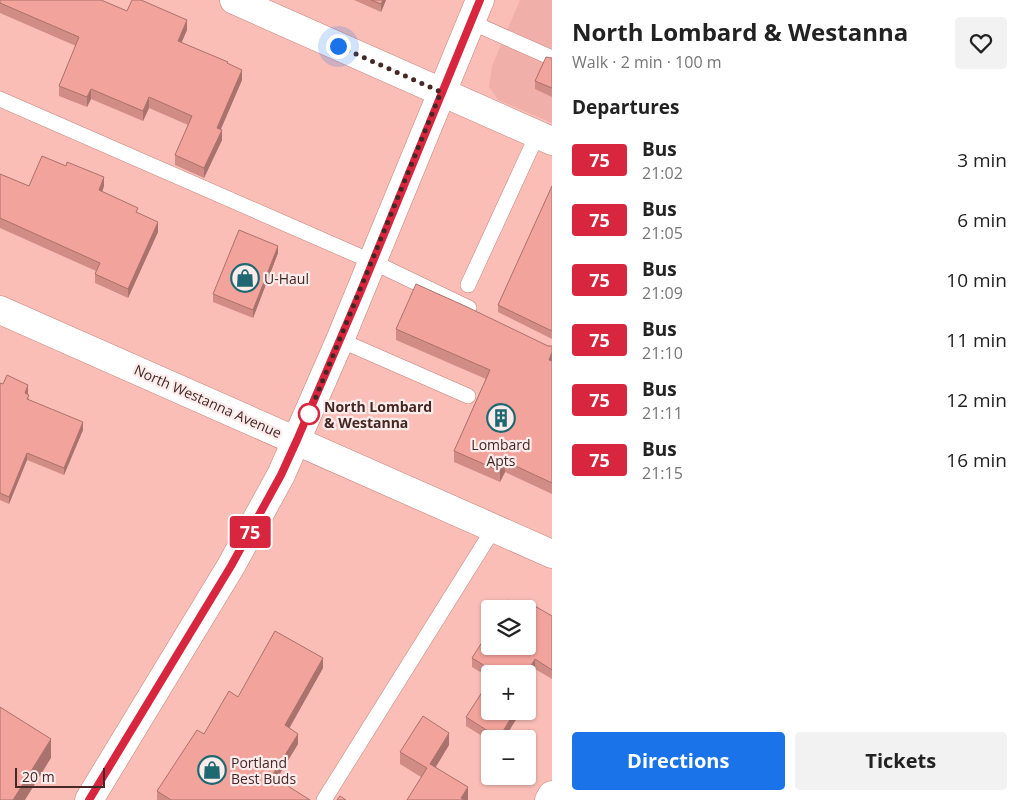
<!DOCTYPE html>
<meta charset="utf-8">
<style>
:root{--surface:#fff;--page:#f2f2f2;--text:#222;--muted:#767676;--accent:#1a73e8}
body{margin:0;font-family:"Open Sans",sans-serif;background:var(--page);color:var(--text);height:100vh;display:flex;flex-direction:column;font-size:19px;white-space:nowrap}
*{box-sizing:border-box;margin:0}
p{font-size:16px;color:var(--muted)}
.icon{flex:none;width:28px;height:28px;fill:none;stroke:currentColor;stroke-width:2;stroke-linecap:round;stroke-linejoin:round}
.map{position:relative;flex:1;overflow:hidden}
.details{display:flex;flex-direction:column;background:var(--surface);width:475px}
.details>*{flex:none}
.badge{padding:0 10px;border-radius:4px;font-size:18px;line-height:32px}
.tools{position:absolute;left:481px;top:600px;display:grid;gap:10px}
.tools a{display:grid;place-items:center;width:55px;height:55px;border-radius:5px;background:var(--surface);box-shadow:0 1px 4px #0004;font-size:25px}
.scale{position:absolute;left:15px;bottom:12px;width:90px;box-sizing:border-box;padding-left:5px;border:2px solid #452825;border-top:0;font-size:14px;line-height:18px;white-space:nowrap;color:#452825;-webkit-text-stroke:4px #fbebea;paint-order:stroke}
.you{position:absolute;width:25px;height:25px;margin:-12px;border:4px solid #fff;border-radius:50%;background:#1a73e8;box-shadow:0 0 0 8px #1a73e833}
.map>.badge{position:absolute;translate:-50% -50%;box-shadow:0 0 0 2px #fff}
h2{padding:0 20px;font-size:19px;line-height:45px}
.round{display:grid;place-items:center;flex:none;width:52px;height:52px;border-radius:5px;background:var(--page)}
.overview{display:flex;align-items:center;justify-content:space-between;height:85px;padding:0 20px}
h1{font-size:24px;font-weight:700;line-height:38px}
.cta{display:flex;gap:10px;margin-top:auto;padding:10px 20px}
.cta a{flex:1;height:58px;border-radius:5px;background:var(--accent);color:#fff;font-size:20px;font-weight:700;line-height:58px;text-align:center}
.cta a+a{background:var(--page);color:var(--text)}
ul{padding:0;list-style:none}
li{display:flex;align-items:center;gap:15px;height:60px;padding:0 20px}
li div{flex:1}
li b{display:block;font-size:19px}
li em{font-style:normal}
li .badge{min-width:55px;font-weight:700;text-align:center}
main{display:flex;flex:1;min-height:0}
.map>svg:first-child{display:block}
</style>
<main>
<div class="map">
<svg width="552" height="800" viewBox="0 0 552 800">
<rect width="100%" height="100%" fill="#fabeb7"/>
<path fill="#f0afa9" d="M520,0H552V123L498,100L489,87L492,66Z"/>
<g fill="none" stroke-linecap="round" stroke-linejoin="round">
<defs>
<path id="lane" d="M471,22L552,58
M0,99L373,262L469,308
M468,285L537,135
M340,340L468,396
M324,800L494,528"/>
<path id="street" d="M234,0L552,141
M0,310L552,554
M549,800L552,795"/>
<path id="primary" d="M89,800L231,566L281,475L340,340L480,0"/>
</defs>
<use href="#lane" stroke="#c58079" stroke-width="16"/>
<use href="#street" stroke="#c58079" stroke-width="29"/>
<use href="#primary" stroke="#c58079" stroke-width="29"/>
<use href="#lane" stroke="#fff" stroke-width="15"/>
<use href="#street" stroke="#fff" stroke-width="28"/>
<use href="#primary" stroke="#fff" stroke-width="28"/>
</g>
<path fill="#d08c85" d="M0,0L127,11L187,30L181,42L228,64L242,80L221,129L222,140L204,178L175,165V155L188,125L149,108L143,121L91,99L87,107L59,96V86L76,46L0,13Z
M354,0H386L381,12Z
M552,58V97L535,89V81Z
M0,174L29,186H104L102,192L138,213L158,232L128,298L95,283V274L96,271L0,228Z
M552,186V339L498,312V305Z
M278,253L253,318L213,302V294Z
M396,329L552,352V494L505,472L500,482L454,462V451L486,379L396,340Z
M0,383L28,393V394L29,400L83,430L64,475L27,460L9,504L0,500Z
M552,616V679L535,669L528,674H490V678L472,667V658L485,639V636Z
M323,668L289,728L298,744L277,779L310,800H157V791L204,734L238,697Z
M520,711V713L504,739H490V741L466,726V717Z
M449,745L436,767L468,799V800H407L421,777L400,764V752Z"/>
<path fill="#a9726c" d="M383,0H386L381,12V4Z
M187,20V30L178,51V41Z
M242,70V80L217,138V128Z
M91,89V99L87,107V97Z
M149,97V108L143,121V111Z
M222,130V140L204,178V168Z
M104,177V186L99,200V190Z
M158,222V232L128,298V289Z
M278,246V253L253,318V310Z
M552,352V363L549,360Z
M28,385V393L25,401V393Z
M83,422V430L64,475V468Z
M27,453V460L9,504V497Z
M505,461V472L500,482V471Z
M323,658V668L285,736V725Z
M535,659V669L528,680V674H526Z
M515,711H520V713L504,739H499Z
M449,733V745L430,776V764Z
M298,734V744L272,786V776Z
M51,739V758L25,800H13Z
M468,787V800H461V798Z"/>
<path fill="#f2a39b" stroke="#a9726c" d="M0,0H101L127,11L132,0H141L187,20L178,41L228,62L227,63L242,70L217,128L222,130L204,168L175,155L192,116L149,97L143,111L91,89L87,97L59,86L79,37L0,3Z
M371,0H383L381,4Z
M546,57L552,58V88L535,81Z
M42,156L66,166L67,162L104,177L99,190L138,208L136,212L158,222L128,289L95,274L100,263L0,218V174L29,186Z
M552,186V331L498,305Z
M239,230L278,246L253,310L213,294Z
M416,284L465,306L548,346H552V352L549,360L552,361V483L505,461L500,471L454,451L490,370L396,329Z
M7,375L28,385L25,393L29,395L27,399L83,422L64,468L27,453L9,497L0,493V383L3,384Z
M507,600L522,609H501Z
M533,605L552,616V670L535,659L526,674H494L495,672L472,658L486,636H485L490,627V646H528V612V613Z
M275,631L323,658L285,725L298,734L272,776L310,800H171L157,791L197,730L204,734L229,691L238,697Z
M490,680V711H515L499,738L466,717Z
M0,707L51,739L13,800H0Z
M423,716L449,733L430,764L468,787L461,798L464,800H407L427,768L400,752Z
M340,796L346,800H337Z"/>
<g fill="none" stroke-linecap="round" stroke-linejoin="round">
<defs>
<path id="line" d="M89,800L231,566L281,475L297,440L360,293L480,0"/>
</defs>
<use href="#line" stroke="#fff" stroke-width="11"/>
<use href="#line" stroke="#d7263d" stroke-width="8"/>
<path stroke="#452825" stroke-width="5" stroke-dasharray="0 9" d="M309,414L441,92L338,46"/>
</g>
<defs>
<symbol id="shop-ring" viewBox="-11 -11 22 22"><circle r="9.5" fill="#fbebea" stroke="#1e6971" stroke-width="1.5"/><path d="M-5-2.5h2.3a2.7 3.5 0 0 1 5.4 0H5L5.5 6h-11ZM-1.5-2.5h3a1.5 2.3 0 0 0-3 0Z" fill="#1e6971"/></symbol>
<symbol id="building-ring" viewBox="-11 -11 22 22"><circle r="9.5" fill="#fbebea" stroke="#1e6971" stroke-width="1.5"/><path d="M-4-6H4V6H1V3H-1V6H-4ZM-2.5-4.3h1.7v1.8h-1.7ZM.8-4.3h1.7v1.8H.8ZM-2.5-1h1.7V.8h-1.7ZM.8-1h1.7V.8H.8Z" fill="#1e6971"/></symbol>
</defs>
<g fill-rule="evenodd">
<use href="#shop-ring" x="229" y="262" width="32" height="32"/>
<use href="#building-ring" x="485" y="402" width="32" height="32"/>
<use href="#shop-ring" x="196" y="754" width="32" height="32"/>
</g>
<circle fill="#fff" stroke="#d7263d" stroke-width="2.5" cx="309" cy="414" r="10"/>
<g text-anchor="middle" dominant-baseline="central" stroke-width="4.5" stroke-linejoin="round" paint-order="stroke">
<g font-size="14" fill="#452825" stroke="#fbebea" text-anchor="start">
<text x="264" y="278">U-Haul</text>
<text x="501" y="444" text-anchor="middle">Lombard<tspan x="501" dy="16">Apts</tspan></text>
<text x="231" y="762">Portland<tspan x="231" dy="16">Best Buds</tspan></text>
</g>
<g font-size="14" fill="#452825" stroke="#fbebea">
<text transform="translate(208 401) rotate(24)">North Westanna Avenue</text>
</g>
<g font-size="14" font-weight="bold" fill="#452825" stroke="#fbebea" text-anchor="start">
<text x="324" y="406">North Lombard<tspan x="324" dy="16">&amp; Westanna</tspan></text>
</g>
</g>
</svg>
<div class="tools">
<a><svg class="icon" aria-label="layers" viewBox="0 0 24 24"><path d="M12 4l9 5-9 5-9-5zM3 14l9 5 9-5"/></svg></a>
<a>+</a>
<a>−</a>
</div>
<div class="scale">20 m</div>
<div class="you" style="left:338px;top:46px"></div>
<b class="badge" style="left:250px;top:532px;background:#d7263d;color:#fff">75</b>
</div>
<section class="details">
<div class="overview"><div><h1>North Lombard &amp; Westanna</h1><p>Walk · 2 min · 100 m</p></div><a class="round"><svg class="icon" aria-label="heart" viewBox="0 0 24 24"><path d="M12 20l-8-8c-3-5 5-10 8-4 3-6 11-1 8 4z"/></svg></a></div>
<h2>Departures</h2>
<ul>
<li><span class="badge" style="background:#d7263d;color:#fff">75</span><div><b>Bus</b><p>21:02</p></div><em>3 min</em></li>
<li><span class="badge" style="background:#d7263d;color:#fff">75</span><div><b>Bus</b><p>21:05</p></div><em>6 min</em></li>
<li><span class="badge" style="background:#d7263d;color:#fff">75</span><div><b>Bus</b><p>21:09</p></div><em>10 min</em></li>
<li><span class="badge" style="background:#d7263d;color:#fff">75</span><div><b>Bus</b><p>21:10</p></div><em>11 min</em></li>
<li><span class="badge" style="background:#d7263d;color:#fff">75</span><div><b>Bus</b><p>21:11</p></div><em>12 min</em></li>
<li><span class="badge" style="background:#d7263d;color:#fff">75</span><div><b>Bus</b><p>21:15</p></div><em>16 min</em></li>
</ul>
<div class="cta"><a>Directions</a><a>Tickets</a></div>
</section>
</main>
